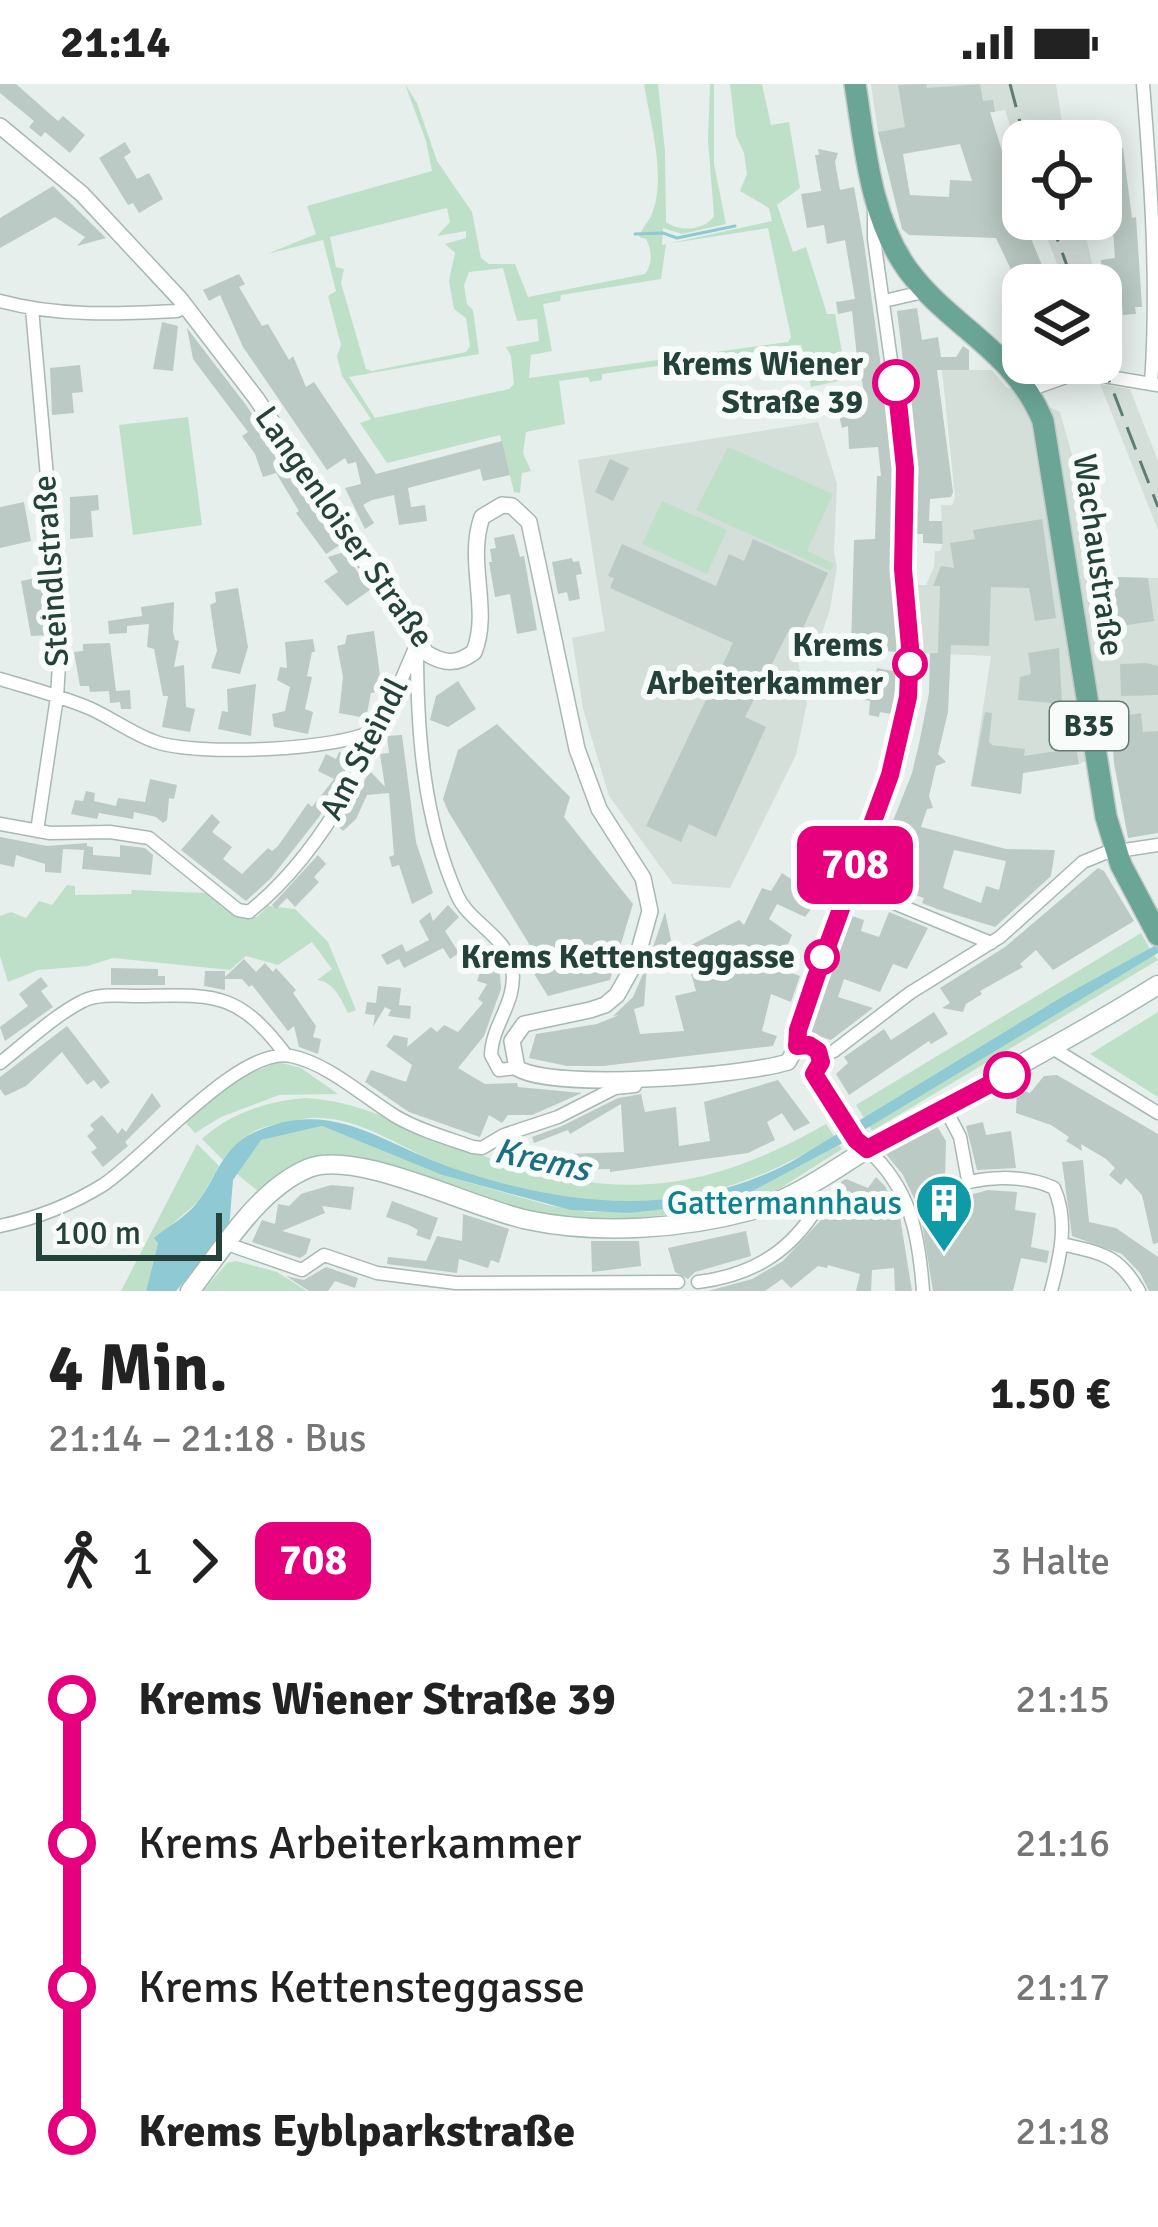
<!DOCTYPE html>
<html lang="de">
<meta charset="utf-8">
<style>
:root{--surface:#fff;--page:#f2f2f2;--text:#222;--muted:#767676}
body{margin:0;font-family:Signika,sans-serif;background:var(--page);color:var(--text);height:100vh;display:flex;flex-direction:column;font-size:45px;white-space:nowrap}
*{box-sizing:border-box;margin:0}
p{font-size:39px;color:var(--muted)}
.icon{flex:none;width:66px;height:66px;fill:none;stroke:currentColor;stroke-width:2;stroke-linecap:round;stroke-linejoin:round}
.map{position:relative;height:1207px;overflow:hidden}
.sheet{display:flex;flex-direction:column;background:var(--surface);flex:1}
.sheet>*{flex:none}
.badge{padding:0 24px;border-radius:18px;font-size:42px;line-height:78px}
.tools{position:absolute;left:1002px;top:36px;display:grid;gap:24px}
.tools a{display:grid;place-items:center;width:120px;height:120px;border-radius:24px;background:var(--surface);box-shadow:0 6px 30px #0003;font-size:60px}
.scale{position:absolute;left:36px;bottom:30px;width:186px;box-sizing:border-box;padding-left:12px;border:6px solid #24423a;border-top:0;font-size:33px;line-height:42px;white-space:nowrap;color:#24423a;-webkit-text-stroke:9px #f7fbf9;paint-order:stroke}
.map>.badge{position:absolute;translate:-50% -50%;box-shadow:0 0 0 6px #fff}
.legs{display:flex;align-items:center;gap:18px;height:132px;padding:0 48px;font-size:39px}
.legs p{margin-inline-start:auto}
.headline{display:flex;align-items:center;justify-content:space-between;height:204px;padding:0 48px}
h1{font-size:66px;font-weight:800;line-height:90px}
ul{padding:0 48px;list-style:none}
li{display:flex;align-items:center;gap:42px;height:144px;font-size:45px}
li i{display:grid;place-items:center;width:18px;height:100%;margin:0 15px;background:currentColor}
li i::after{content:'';width:30px;height:30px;margin:-15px;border:9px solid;border-radius:50%;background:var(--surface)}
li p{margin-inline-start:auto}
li:first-child i{background:linear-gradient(#0000 50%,currentColor 0)}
li:last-child i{background:linear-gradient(currentColor 50%,#0000 0)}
.status{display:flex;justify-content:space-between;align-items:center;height:84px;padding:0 60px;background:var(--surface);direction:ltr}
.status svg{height:33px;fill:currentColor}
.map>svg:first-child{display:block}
</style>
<div class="status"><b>21:14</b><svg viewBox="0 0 49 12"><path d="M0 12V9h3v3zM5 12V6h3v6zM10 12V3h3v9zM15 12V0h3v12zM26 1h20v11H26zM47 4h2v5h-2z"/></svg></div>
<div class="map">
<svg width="1158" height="1207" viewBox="0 0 1158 1207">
<rect width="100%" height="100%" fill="#e6efeb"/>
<path fill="#d4dfda" d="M871,0H1056L1065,57H1023V83L1005,26L878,48Z
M1040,135H1082L1097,201H1065Z
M942,286H992L1006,303L1060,328L1075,381L1085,492L1158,494V658L1112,665L1079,680L1023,689L1021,710L971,702L991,572L917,569L915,501H926L934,483L935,467H940L943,459L941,421H952L955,413Z
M1100,300L1130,305L1158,377V446Z
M818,338L837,400L834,468L837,483L830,525L818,561L798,578L807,619L796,671L730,804L673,800L609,712L583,625L572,554L605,547L578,376Z"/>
<path fill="#bfe0c8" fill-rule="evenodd" d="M405,0L417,19L437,77L472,128L481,174L489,180H515L528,213L645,190C653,180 652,166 646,155L639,153C642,143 650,137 653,127C666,89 650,39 644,0H658L665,67L666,138C680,148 704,147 714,132L708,56L710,0H714V80L726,140L682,150L663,144L662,161L772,137L769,124L740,107L747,90L744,69L736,52L730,0H762L771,41L789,38L800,104L777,121L793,168L806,163L827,230H835L847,295L811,303L801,261L602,290V296L590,298L588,293L559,297L565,340L526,348L523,369L531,387L522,389L520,409L514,408L500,351L387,379L360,339L371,335L342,292L337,272L341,261L328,212L336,207L323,156L267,170L316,150L307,122L432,87L426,57ZM447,124L450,138L437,152L466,147V154L445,160L455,169L449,197L454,225L466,234L470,262L466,268L372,287L366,285L341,199L344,185L336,183L330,153ZM768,144L791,253L788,258L529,294L531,271L552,267L543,220L560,217L561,211L661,195L666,160ZM503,184L517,237L537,235L539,257L506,263L511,272L514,300L509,305L375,334L349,293L479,270L473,226L467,220L464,201L469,188Z
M188,333L202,441L133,451L119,341Z
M728,363L833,410L807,467L834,480L831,487L696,426Z
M662,417L727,446L707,490L642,460Z
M67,801L75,802V811L131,810L132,806L206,809L235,829L257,833L268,822L295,825L328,858L356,926L348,929C341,915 334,898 317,896L332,885L312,858L278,881L246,872L230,886L113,874L88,882L38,886L8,898L0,872V832L11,828L26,834L39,817L52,821Z
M1141,849L1150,865L1065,911L864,1034L856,1021Z
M1154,871L1158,876L872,1047L869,1042Z
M1158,928V1013L1090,970Z
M278,978L301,984L338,1010L279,1011L221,1033L195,1049L185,1038L237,995Z
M305,1014C360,1017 395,1039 445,1058C593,1115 685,1121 826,1040L834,1052C755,1103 667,1129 572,1116C534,1111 484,1096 448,1083C408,1068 362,1034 319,1034C308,1033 295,1037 283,1039C257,1042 237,1055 223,1076L202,1055C230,1029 268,1017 305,1014Z
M322,1042L442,1091L548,1121L590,1128L677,1125L745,1111L839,1061L842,1065L765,1114L729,1124L617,1136L525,1129L353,1076L259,1108L237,1090L260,1056Z
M197,1060L219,1082L199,1117L155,1155L158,1158L146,1207H121Z
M236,1177L277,1188L307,1207H203L227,1179Z"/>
<path fill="#8ec9d4" d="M1158,860V869L839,1061L745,1111L710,1120L629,1129L571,1126L442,1091L322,1042L261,1056L233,1096L229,1144L176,1207H146L158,1159L154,1154C168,1142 185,1134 197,1119C216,1095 222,1063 253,1049C331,1012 380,1059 452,1084C565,1123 682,1135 791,1078L1065,911Z"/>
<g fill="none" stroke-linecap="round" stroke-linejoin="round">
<path stroke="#8ec9d4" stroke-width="3" d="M635,150L663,149L677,154L735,142"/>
</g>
<path fill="#bbcac4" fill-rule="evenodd" d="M0,0H16L58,37L63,32L85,51L70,69L45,48L41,53L29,43L34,37L0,9Z
M926,0L927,4L980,0L983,17L993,16L995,28H990L1023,135L1050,201H1029L1014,192L996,154L909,151L902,145L878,48L905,43L898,1ZM960,60L972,97L950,96L949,113L910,111L903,70Z
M125,58L131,68L124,73L137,95L149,89L163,115L139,129L133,119L128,121L99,74Z
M1123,64L1132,134L1136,133L1142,223H1135L1136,230L1123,231L1119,192L1102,193L1101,176L1115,174L1111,118L1105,119L1101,67Z
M818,65L838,69L835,78L840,106L854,103L864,159L895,385L892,466L899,568L851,565L854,456L875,455L877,392H881L878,363L849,365L848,342L842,344L835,315L864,308L860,286L847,288L845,275L857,273L852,227L838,230L836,218L855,215L845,156L827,160L824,141L807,144L801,110L821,107L815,71H819Z
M53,102L106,154L77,162L85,153L55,133L0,164V134Z
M239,190L245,200L239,203L262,242L268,240L289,276L293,272L306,303L314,298L376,390L502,357L510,391L483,397L480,385L408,404L411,423L425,421L427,437L399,441L394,411L372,416L363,421L374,439L365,445L345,404L361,400L356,378L348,380L345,374L327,386L243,263L220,211L209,217L203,206Z
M917,224L922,256L938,253L941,273H956L963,262L969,266V286H937L953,408L951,413L930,415L929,437H942L943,460L923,459V450H915L916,383L897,227Z
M162,238L178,242L173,287L153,285Z
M187,244L246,321L340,461L326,470L296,429L299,427L276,389L263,393L255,370L242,352L248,348L193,275Z
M80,281L83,308L72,309L74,329L52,331L50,284Z
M610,375L629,384L613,417L595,408Z
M98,411L99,426L91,427L93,453L70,455V413Z
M24,418L31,457L0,464V423Z
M1042,435L1056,534L1035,537L1029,504L991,503L989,562L951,561L948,628L938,670L946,678L936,682L929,712L933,724L927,725L921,743L1006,765L1055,766L1051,792L995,843L937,825L922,819L924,814L885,801L894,763L884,760L912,689L920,655L929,609L930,569H938L940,502H933L941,482L954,484L950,459L975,455L973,446ZM954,766L1006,777L999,806L986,802L981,819L943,804Z
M514,450L520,473L524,472L537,546L517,550L510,510L495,513L489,478H492L490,465L496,464L494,454Z
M753,455L828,489L799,553L788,548L745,633L766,643L716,753L689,740L681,758L646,742L733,559L610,504L614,494L608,492L622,460L716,502L729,470L744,477Z
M344,468L370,506L347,522L324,497L338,488L328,473Z
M572,474L573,478L579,477L582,490L576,491L580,515L569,517L567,508L558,510L552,478Z
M45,492L48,551L31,552L21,497Z
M1085,492L1148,494L1154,537L1122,542L1123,553L1096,558Z
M238,504L248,563L240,590L211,584L217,567L210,521L216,518L215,508Z
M174,518L173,548L175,556L179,557L174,583L184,581L186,623L195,625L190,648L162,643L168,612H163L154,565L147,563L149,540L127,542V549L109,550L108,537L142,532L141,523Z
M374,547L382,607L371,609L366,634L339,629L343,593L337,562L345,560L347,551Z
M313,555L315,568H312L307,592L312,593L305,625L313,628L308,650L274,643L272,630L285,627L290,603L277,596L280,583L287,584L285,558Z
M110,559L116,607L130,606L131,625H121L120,618L110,619L109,607L90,608L89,602H80L74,568L83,567V560Z
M1059,564L1062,620L1018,616L1020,593L1031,590L1028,569Z
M1146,579L1158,582V611L1121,612L1120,580Z
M877,584L898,588L891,630L880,628L879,633L869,631L870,617L858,615L860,605L866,606L868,593L875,594Z
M458,597L476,625L448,643L430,636L436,612Z
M256,600L251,652L218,645L222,627L228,628L227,605Z
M985,628L992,629L989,658L992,661L1025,665L1024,672L1076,664L1079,680L1023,689L1021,710L971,702Z
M1141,629L1143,648L1158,647V749L1128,754L1114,679L1111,634Z
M497,640L570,713L564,733L633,820L610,896L548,912L524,874L529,860L448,727L443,715L458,666Z
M402,651L416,758L433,809L412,820L399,781L392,783L389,773L394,771L389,709L367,711L356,735L343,747L338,742L370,687L385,703L380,670L389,669L387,652Z
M349,665L356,668L319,733L271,794L246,817L181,766L212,730L220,738L212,748L232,763L223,775L242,790L268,764L272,767L278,762L308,719L312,723L334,695L318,687L326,670L336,675L339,668L346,670Z
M150,695L177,701L174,715L169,714L167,736L163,739L156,733L134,728L133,735L99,729L97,735L71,730L75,716L83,717L86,707L95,709L94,717L116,722L118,714L145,718Z
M834,743L855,751L843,784L805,833L777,820L769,835L792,851L778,884L800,892L791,918L771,910L762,947L777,952L773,962L603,982H567L529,974L536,950L597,940L619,931L613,932L633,913L647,881L644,922L634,925L640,950L684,947L675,912L696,907L686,873L649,875L665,828L674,870L739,836L744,841L762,804L771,807L782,789L797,799L820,769L824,772Z
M0,753L47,762L87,759V762L93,763V771L120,773V761L145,764L153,771L151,791L82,785L84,766L63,765L61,789L45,788V780L16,771L14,783L0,780Z
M318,771L326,780L314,793L319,798L295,823L287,814L276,825L272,821Z
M1098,784L1104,787L1134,837L1053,886L1036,866L1020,880L1023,883L980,907L982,910L966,920L963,928L942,924L950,919L940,904L1005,863Z
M448,821L459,833L445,847L459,869L450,875L443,864L404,884L399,875L387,881L381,871L402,860L406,868L429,856L419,837L430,828L433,837Z
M889,828L928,844L907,885L893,880L880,908L844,895L838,913L873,924L831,956L809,949L849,831L864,836L861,847L879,853Z
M481,856L499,876L501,905L484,952L458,984L485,1000L517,999L518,1003L582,1009L532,1031H508L502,1039L489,1031L480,1053L409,1028L365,998L371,986L406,998L412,981L386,962L394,951L408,954L407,963L431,943L437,948L444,941L458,948L483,919L478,915L487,900L477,897L480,888L460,876Z
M244,875L256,888L265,879L273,888L276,884L296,906L293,909L316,942L313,953L321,955L318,970L299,963L294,942L288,947L252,901L249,903L242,895H225V906L204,902L205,887H225V893Z
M111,884L158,885V892H165V901H111Z
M41,893L48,902L41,907L53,923L5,957L0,943L28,922L19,910Z
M378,902L401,904L399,921L411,922L410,935L388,932L391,926L385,923L373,943L375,931L365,930L367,918L376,919Z
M934,928L948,950L931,960L929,957L849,1011L836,990L848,979L844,973L884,945L891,956Z
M67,942L110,998L101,1005L94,996L87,1001L62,968L26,1002L5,1012L0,1005V993Z
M1057,991L1158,1050V1159L1153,1160L1142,1111L1126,1094L1121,1101L1109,1091L1115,1084L1106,1075L1081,1060L1082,1067L1066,1057L1069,1053L1051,1041L1016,1029L1017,1005L1030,1009L1044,992Z
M778,996L810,1039L794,1047L782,1029L767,1038L775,1056L748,1069L610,1088V1085L557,1086L532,1081L534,1071L624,1068L621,1020L570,1050L568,1046L534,1059L532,1053L562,1042L618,1014L641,1010L645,1028L676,1023L679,1062L710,1057L704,1018Z
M152,1009L161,1022L125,1058L128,1062L103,1083L91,1068L97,1064L87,1052L94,1046L90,1041L102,1031L118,1050L122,1044L126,1048Z
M983,1038L986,1051L1011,1047L1016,1084L977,1086L966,1042Z
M937,1042L946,1057L945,1096L938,1106L941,1114L951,1116L988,1106L1017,1108L1015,1126L1036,1129L1031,1163L1049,1167L1047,1179L1021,1174L1013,1207H933L920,1127L903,1091L886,1070Z
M1083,1076L1089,1138L1116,1144L1158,1173V1207H1149L1140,1189L1122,1170L1072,1152L1062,1078Z
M876,1093L885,1102L900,1133L912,1207H895L894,1184L872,1186L871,1207H856L860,1190L828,1181L827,1184L818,1182L791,1204L782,1195L765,1207H708L752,1195L783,1177L821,1136L823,1126L842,1097L846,1095L868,1104Z
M331,1101L354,1103L351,1126L322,1122L325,1129L282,1147L311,1155L306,1170L300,1174L252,1158L262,1136L275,1140L278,1120L289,1122L301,1110Z
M392,1117L438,1134L430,1156L416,1151L418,1146L409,1141L386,1133Z
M463,1130L509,1145L499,1179L491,1176L488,1184L459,1175L457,1189L387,1180L388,1173L426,1177L437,1152L462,1157Z
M746,1147L751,1172L695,1188L688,1195L675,1188L668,1164Z
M591,1157H639L641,1182L592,1188Z
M326,1183L358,1194L355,1204L335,1197L328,1207H309L286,1192L304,1196Z"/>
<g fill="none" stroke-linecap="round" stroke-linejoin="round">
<defs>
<path id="minor" d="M1143,0C1151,100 1158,199 1151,300
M0,217C58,233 118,230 177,227L185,223
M884,217L927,207
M32,225L61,549L57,613L37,747
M1029,306L1080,288L1157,301
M417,564C417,647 423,734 457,811C469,839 505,850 512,883C518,918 492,939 491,971L499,986L517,984
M0,595C30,604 60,612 89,624C112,634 132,650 156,658C196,672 340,667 377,645
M0,740L50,749L110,748L149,754L238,826L249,828C332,762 377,654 417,559
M848,800L991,859
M797,962L798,946L827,859L889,691L908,613L910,563L903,466L906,384L874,155V126
M1054,965L1158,1029
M821,972L834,967L910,909L1000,853L1083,778L1105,769L1158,761
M0,979C26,959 53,932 83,917C100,909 121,912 139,912C214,911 237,906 286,971
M945,1024L960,1053L968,1096
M867,1065C911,1105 919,1151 923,1207
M948,1106C977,1091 1025,1090 1054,1104C1069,1137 1060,1174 1051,1207
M0,1142C38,1134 69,1122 103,1101C146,1073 239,962 291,972C327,979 364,1013 395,1032C419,1046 447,1054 473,1063L482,1064L504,1051L558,1033L615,1004L635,1002
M227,1160L302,1186L324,1171L377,1189L456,1199L678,1198
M1062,1160C1101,1169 1119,1171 1139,1207
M698,1198C747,1192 785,1172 813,1130L805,1104"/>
<path id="tertiary" d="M0,42L82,110L180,215L256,314L426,569C444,580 457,581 474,568C491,526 466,478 482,433L502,421L512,422L529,438L577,665L599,725L643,794L650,827L636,877L617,911L605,921L590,926L524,940L512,957L517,984C554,1007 743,992 788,978
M788,978L797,962L814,963L821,978L814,990
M814,990L856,1056L867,1065"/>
<path id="secondary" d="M190,1207C222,1166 259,1104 309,1084C357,1065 474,1125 528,1136C598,1151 684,1145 753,1126C800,1113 839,1081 881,1057C974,1005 1068,957 1158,901"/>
<path id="primary" d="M855,0C865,62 870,134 908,186C951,244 1013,265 1043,337L1106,733L1121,781L1158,851"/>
</defs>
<use href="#minor" stroke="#a8b8b2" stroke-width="15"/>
<use href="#tertiary" stroke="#a8b8b2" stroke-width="18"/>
<use href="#secondary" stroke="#a4bbb3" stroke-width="21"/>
<use href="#primary" stroke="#c2cac8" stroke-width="24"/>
<use href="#minor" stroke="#fff" stroke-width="12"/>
<use href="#tertiary" stroke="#fff" stroke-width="15"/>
<use href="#secondary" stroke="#fff" stroke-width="18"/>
<use href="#primary" stroke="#6aa596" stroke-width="21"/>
<path stroke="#5f7d75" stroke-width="3" stroke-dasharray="24 12" stroke-linecap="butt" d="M1010,0L1025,57
M1050,135L1074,201
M1101,276L1158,423"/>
</g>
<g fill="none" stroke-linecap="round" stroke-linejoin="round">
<defs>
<path id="line-1" d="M896,299L905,384L903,485L910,563L908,613L890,691L816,893L798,946L797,962L809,961L818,967L821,978L814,990L856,1056L867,1065L1007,991"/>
</defs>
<use href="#line-1" stroke="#fff" stroke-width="27"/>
<use href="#line-1" stroke="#e6007e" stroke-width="18"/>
</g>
<defs>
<symbol id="building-pin" viewBox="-11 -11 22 30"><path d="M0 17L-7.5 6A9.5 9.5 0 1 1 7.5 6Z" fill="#0f9aa8" stroke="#f7fbf9"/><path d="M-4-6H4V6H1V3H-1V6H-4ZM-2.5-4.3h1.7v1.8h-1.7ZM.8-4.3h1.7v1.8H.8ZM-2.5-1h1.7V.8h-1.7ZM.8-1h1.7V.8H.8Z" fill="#fff"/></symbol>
</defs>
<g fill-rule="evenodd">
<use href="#building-pin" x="911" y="1086" width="66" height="90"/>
</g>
<g fill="#fff" stroke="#e6007e" stroke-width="6">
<circle cx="896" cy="299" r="21"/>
<circle cx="910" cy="580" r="15"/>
<circle cx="822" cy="873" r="15"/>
<circle cx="1007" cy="991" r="21"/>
</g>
<g text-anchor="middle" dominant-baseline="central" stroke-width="12" stroke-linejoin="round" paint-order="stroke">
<rect fill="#f7fbf9" stroke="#637a73" stroke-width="3" x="1050" y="618" width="78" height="48" rx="9"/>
<g font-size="30" font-weight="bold" fill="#24423a">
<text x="1089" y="642">B35</text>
</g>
<g font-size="33" font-weight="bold" fill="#24423a" stroke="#f7fbf9" text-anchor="end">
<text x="863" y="280">Krems Wiener<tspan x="863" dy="38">Straße 39</tspan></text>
<text x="883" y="561">Krems<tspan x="883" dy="38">Arbeiterkammer</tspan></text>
<text x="795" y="873">Krems Kettensteggasse</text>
</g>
<g font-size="33" fill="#24423a" stroke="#f7fbf9">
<text transform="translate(344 443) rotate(55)">Langenloiser Straße</text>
<text transform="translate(1098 471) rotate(82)">Wachaustraße</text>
<text transform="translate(51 487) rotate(-94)">Steindlstraße</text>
<text transform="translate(364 665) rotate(-63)">Am Steindl</text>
</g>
<g font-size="33" fill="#0d838f" stroke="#f7fbf9" text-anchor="end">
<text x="902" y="1119">Gattermannhaus</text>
</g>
<g font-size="36" font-style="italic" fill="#1c6f80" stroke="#f7fbf9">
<text transform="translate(542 1076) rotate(12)">Krems</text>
</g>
</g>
</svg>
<div class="tools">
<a><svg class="icon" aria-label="locate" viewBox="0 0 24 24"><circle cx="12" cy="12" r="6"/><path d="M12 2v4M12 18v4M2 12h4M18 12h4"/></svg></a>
<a><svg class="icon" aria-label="layers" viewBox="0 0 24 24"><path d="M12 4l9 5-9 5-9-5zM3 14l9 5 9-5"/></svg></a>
</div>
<div class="scale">100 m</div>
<b class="badge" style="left:855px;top:781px;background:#e6007e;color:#fff">708</b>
</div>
<section class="sheet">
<div class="headline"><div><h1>4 Min.</h1><p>21:14 – 21:18 · Bus</p></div><b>1.50 €</b></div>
<div class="legs"><svg class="icon" aria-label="walk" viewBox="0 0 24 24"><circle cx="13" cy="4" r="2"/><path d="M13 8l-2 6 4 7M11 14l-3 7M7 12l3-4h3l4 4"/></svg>1<svg class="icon" aria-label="forward" viewBox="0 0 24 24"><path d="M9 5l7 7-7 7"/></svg><b class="badge" style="background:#e6007e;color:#fff">708</b><p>3 Halte</p></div>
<ul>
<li><i style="color:#e6007e"></i><b>Krems Wiener Straße 39</b><p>21:15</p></li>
<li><i style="color:#e6007e"></i><span>Krems Arbeiterkammer</span><p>21:16</p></li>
<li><i style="color:#e6007e"></i><span>Krems Kettensteggasse</span><p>21:17</p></li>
<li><i style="color:#e6007e"></i><b>Krems Eyblparkstraße</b><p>21:18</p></li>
</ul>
</section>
